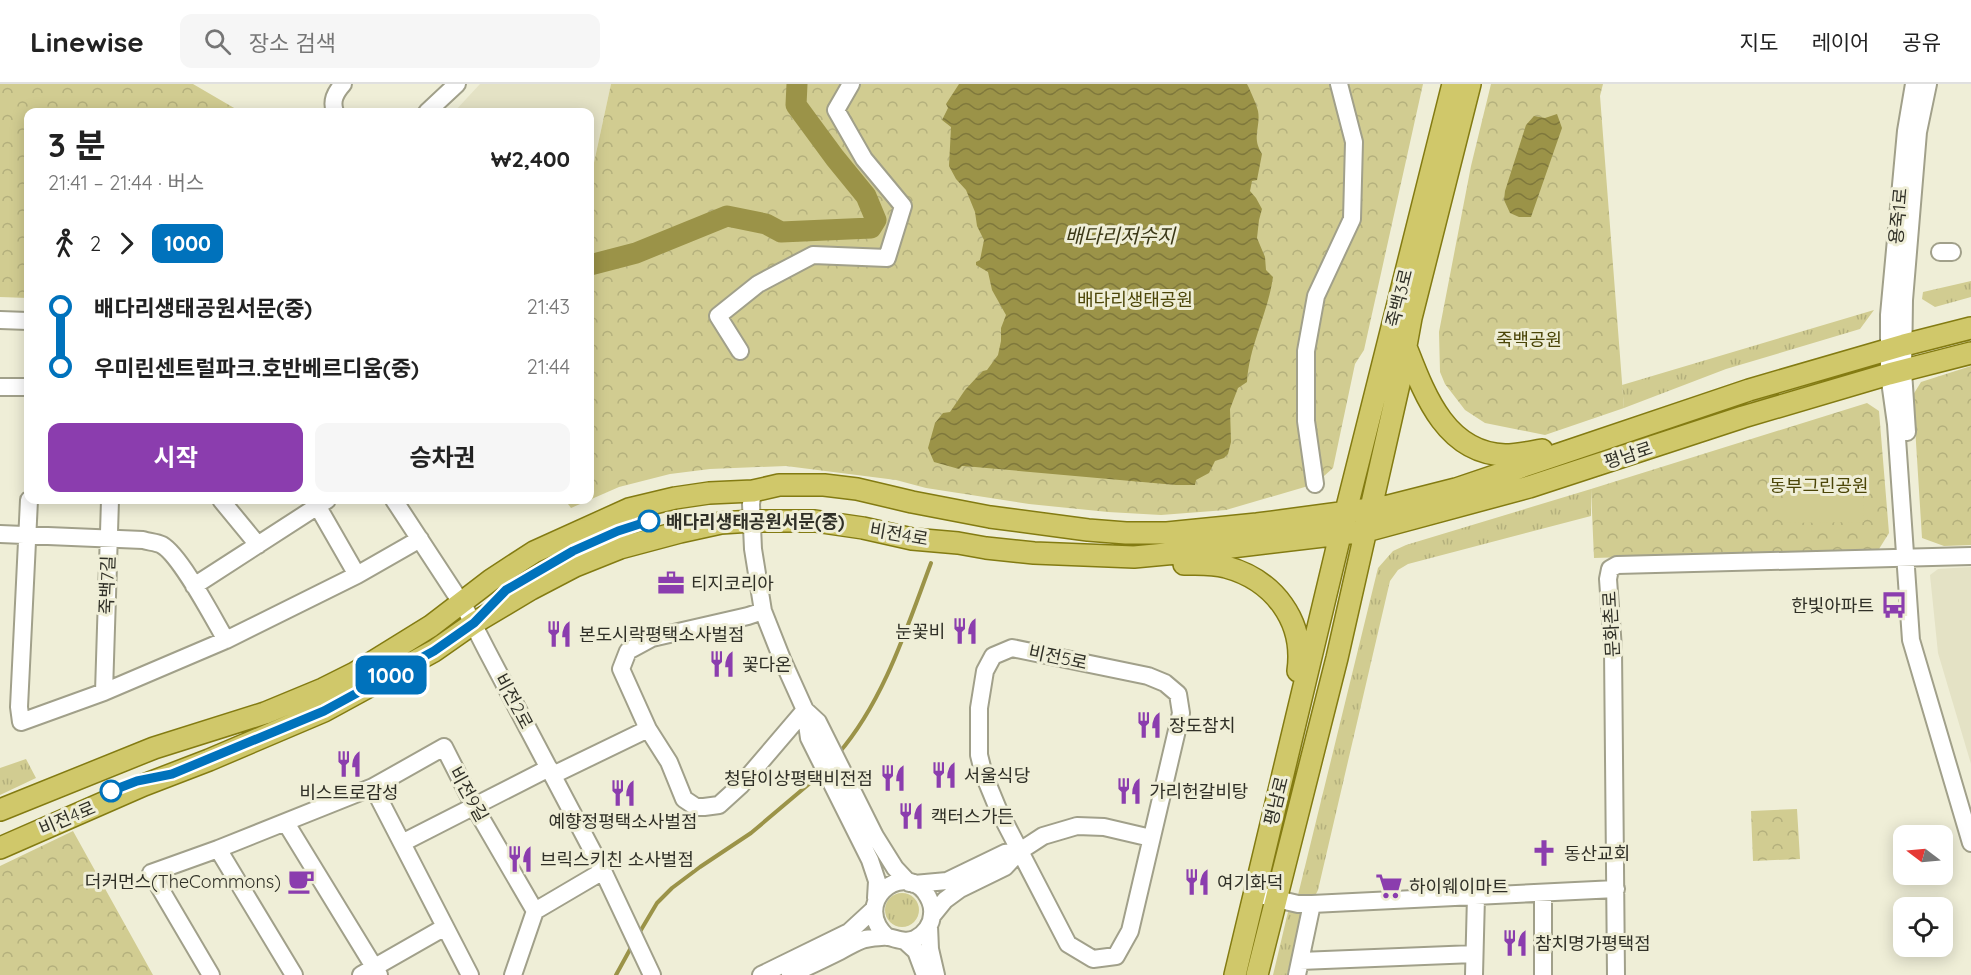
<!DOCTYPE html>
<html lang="ko">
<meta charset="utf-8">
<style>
:root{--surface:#fff;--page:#f6f6f6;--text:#222;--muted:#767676;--line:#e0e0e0;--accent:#8b3dae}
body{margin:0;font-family:Quicksand,"Noto Sans KR",sans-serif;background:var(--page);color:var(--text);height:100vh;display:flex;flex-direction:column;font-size:22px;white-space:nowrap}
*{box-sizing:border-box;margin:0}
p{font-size:20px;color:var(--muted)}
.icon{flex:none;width:33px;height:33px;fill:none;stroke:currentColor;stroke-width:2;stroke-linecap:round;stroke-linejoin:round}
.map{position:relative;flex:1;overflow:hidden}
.details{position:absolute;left:24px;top:24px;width:570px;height:396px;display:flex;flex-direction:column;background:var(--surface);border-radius:12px;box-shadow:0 3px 15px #0003}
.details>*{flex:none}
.badge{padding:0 12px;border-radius:9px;font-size:21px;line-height:39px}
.needle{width:39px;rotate:286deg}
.fabs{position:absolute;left:1893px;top:741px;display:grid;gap:12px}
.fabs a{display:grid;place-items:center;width:60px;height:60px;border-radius:12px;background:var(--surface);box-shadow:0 3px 15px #0003;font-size:30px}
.map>.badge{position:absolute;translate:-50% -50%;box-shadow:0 0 0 3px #fff}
.legs{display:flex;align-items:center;gap:9px;height:66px;padding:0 24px;font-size:20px}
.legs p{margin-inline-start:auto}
.head{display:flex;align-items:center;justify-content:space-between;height:102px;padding:0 24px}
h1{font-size:33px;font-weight:700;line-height:45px}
.action{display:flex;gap:12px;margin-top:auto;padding:12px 24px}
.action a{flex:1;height:69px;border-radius:12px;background:var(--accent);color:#fff;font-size:24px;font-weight:700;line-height:69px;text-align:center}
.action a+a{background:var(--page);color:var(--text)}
ul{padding:0 24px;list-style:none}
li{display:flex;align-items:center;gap:21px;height:60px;font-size:22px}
li i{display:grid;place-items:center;width:9px;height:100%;margin:0 8px;background:currentColor}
li i::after{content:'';width:15px;height:15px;margin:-8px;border:4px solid;border-radius:50%;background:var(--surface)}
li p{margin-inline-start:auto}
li:first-child i{background:linear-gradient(#0000 50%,currentColor 0)}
li:last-child i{background:linear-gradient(currentColor 50%,#0000 0)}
header{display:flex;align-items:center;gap:36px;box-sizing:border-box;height:84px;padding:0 30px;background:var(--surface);border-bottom:2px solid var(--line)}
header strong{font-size:28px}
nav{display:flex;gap:33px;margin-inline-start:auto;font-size:21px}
.search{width:420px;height:54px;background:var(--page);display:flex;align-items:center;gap:15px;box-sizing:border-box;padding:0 21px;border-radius:12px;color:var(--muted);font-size:22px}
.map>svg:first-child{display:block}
</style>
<header>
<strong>Linewise</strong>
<div class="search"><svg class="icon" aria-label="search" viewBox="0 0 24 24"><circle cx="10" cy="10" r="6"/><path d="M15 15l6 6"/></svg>장소 검색</div>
<nav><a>지도</a><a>레이어</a><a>공유</a></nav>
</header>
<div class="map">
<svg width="1971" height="891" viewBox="0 0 1971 891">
<defs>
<pattern id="grass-tufts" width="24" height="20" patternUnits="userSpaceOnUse" patternTransform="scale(1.5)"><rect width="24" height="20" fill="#d1cc91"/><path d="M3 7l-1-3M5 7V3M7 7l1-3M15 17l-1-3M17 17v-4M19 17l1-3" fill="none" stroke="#b4b07d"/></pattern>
<pattern id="park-crowns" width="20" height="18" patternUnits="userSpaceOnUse" patternTransform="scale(1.5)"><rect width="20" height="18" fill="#d1cc91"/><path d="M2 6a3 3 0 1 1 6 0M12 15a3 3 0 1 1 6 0" fill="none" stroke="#b4b07d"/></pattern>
<pattern id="water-waves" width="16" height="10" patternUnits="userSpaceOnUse" patternTransform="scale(1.5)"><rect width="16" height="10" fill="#9b9348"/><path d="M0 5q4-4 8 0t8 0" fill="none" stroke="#7f783c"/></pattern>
</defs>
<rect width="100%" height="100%" fill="#efeed7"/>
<path fill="#e4e2c5" d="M480,0H611L590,97V28H454Z
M1971,483V680L1938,569L1930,491L1938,485Z"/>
<path fill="url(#grass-tufts)" d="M1971,197V213L1935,223L1922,215L1923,208Z
M1874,226L1860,245L1726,285L1624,324L1622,301Z
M1591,405V432L1408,480L1398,486L1390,497L1318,806L1316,810L1298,811L1378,484L1393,467L1406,461Z
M26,675L36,694L0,711V684Z
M885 826a17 17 0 1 1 34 0a17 17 0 1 1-34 0Z
M1288,828H1303L1287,891H1273Z"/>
<path fill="url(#park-crowns)" d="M0,0H193L241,28H28V214L0,213Z
M611,0H1423L1364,266L1355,280L1333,384L1315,400L1226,426L1161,431L1108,428L1029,420L926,404L896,396L786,382L710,385L670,390L619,403L571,424L565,416H590V97Z
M1491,0H1603L1600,12L1624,324L1545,351L1485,339L1465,326L1445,300L1440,288L1439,248L1471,82Z
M1971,282V461L1944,462L1922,454L1913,311L1921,298Z
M1867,319L1879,327L1889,449L1879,465L1594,474L1591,405Z
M1797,725L1800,775L1753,777L1751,727Z
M73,747L153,891H0V782Z"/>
<path fill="#d1cc91" d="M1863,397L1864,438L1783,439V398Z"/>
<path fill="url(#water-waves)" d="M959,0H1247L1249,4C1252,11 1256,19 1258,27C1261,43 1251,53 1262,70L1257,96L1252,97L1250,107L1256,114L1262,125L1259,136L1257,154L1265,173L1266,186L1273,193C1268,229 1249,262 1247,298L1238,304L1230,325L1231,358L1228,370L1224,374L1215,377L1209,389L1196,396L1195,401H1176L975,383L962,382L959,385L934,378L928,364L935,339L943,329L950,328L965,306L977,293L983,287L987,286L998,271L1001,257V244L1006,231L992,206L988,188L976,181V178L980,176L984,156L977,142L975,128L966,106L956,95L949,82L951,43L942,36L948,24L946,20Z
M1557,30L1562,44L1531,133H1519L1510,129L1504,116L1505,107L1526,41L1534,32L1545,34Z"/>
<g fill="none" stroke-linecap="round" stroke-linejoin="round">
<path stroke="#9b9348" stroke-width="4" d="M838,670C884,617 907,543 931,479
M638,851L657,819L672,804L700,783L751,749L822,689
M616,891L633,860"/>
<path stroke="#9b9348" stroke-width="21" d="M590,181L636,169L727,132L766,140L781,148L871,144L876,136L866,112L835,74L796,21L797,0"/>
<defs>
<path id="minor" d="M1914,0L1906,47L1889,231V290L1896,340L1911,556L1971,759
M335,28C331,17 335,9 343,0
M427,28L457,0
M1940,168H1952
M0,236L28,237
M740,267L718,232L758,200L813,171L887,174L903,122L864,75L836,26L851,0
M0,303H28
M1907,348L1903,287L1904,216L1918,48L1928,0
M1315,400L1306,337V267L1316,212L1352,135L1354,58L1339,0
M753,407L751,420L753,465L763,527L782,575L805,626L809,654L870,776L877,797L876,814
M29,416L19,623L21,638L104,608L226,556L357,491L420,455
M221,416L258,461
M314,416L357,491
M394,416L466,526L487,567L603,787L652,891
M0,450L143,456C149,458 156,458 162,461C181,472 213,534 226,556
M194,502L327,416
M1012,564L1148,592L1165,599L1178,610L1181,629L1130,847L1116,872L1093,875L1068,860L998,725L984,691L979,671V624L985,587L993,572Z
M104,608L110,416
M805,626L818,638L875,752L895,784L909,799
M648,645L669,678L684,715L696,723H704L719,721L741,701L805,626
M553,691L648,645L621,585L628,567L652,554L748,532L763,527
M373,703L470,891
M286,739L379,891
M402,759L549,684
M218,765L294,891
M914,800L947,797L1005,769L1020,767
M1543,809V891
M1264,812L1298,820H1312L1616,805
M932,832L945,816L960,805L1005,783L1020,767L1043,752L1077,742L1104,743L1151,754
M929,842L930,865L936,891
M905,857L916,867L925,891
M1300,877L1474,870
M211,891L151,789L218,765L373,703L444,663L474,722L535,827L603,787
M361,891L445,843
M513,891L535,827
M761,891L849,848L874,825
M790,891C807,883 824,875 840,867C848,863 857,857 865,855C872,854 882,852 888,853C898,855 905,859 915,855C925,850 932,840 932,830C933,822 930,815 925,808C900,777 851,820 887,853
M1297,891L1312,820
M1474,891L1476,812
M1616,891L1613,565L1608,495L1610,485L1617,481L1971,472"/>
<path id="major" d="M1406,263C1424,309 1445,369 1505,371C1517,371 1530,368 1542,366
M1184,480C1198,480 1213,479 1226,483C1274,496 1305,537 1298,587
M0,726L154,664L265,629L323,605L355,589L431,542L491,496L534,468L629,425L675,414L709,409L753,407L779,401H824L857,405L912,418L990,433L1088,446L1126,449H1167L1257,440L1385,423L1456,405L1749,306L1904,261L1971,244
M0,764L144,701L209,676L324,627L434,567L474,539L531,505L575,482L620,464L680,448L721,439L752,437H815L863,444L912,455L958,459L986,464L1034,469L1134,473L1198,467L1366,447L1529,403L1743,333L1889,290L1971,269
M1235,891L1342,443L1453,0
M1257,891L1337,574L1399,300L1411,234L1470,0"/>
</defs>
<use href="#minor" stroke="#a1a08a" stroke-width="20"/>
<use href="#major" stroke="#837b12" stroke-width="24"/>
<use href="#minor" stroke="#fff" stroke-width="16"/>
<use href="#major" stroke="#d0c86a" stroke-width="21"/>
</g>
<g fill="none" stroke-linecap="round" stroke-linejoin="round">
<defs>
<path id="line-1" d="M111,707L137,697L172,690L324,627L434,567L474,539L506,506L573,467L618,447L649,437"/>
</defs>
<use href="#line-1" stroke="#fff" stroke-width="14"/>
<use href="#line-1" stroke="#0072bc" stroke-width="9"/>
</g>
<defs>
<symbol id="office-bare" viewBox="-9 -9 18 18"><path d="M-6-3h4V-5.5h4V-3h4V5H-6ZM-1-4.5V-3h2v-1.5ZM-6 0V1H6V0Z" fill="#8b3dae" stroke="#efeed7" stroke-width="2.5" paint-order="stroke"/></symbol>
<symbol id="bus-bare" viewBox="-9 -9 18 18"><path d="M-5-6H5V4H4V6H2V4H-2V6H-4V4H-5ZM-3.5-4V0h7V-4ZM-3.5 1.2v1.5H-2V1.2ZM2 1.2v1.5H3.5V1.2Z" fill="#8b3dae" stroke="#efeed7" stroke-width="2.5" paint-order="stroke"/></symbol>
<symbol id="restaurant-bare" viewBox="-9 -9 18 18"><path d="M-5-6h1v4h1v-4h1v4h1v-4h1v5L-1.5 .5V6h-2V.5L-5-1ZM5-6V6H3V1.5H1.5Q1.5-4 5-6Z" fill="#8b3dae" stroke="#efeed7" stroke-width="2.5" paint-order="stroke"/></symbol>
<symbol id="church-bare" viewBox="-9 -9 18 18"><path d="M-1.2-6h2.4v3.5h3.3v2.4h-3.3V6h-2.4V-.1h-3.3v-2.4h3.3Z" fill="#8b3dae" stroke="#efeed7" stroke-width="2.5" paint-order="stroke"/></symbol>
<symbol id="cafe-bare" viewBox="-9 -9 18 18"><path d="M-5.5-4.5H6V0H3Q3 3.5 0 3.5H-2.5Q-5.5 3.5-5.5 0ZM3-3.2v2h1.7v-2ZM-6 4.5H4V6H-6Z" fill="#8b3dae" stroke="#efeed7" stroke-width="2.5" paint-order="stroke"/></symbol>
<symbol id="supermarket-bare" viewBox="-9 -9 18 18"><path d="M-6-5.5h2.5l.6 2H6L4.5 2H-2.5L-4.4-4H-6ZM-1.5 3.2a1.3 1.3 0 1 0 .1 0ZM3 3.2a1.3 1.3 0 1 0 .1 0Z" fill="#8b3dae" stroke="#efeed7" stroke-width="2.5" paint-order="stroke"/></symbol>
</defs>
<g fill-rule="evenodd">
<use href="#office-bare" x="652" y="480" width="38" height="38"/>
<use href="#bus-bare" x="1875" y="502" width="38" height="38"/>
<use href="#restaurant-bare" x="946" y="528" width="38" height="38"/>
<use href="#restaurant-bare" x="540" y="531" width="38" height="38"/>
<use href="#restaurant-bare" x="703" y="561" width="38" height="38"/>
<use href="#restaurant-bare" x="1130" y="622" width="38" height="38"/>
<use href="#restaurant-bare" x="330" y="661" width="38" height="38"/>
<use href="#restaurant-bare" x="925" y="672" width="38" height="38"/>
<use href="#restaurant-bare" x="874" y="675" width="38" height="38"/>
<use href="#restaurant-bare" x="1110" y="688" width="38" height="38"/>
<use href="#restaurant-bare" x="604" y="690" width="38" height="38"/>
<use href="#restaurant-bare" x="892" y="713" width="38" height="38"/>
<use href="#church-bare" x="1525" y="750" width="38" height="38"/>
<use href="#restaurant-bare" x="501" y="756" width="38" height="38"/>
<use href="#cafe-bare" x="282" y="778" width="38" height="38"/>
<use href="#restaurant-bare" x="1178" y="779" width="38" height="38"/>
<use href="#supermarket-bare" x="1370" y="783" width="38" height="38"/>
<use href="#restaurant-bare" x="1496" y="840" width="38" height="38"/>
</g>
<g fill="#fff" stroke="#0072bc" stroke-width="3">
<circle cx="649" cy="437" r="10"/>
<circle cx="111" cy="707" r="10"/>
</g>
<g text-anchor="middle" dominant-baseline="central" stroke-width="6" stroke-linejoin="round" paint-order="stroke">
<g font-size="18" fill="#303027" stroke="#efeed7">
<text transform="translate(1898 132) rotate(-85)">용죽1로</text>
<text transform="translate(1399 214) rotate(-76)">죽백3로</text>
<text transform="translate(1628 371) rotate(-18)">평남로</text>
<text transform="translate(899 450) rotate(10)">비전4로</text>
<text transform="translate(107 501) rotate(-88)">죽백7길</text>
<text transform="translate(1611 540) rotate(-93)">문화촌로</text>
<text transform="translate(1058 573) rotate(12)">비전5로</text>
<text transform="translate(514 617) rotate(62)">비전2로</text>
<text transform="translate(469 710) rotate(61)">비전9길</text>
<text transform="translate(1276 717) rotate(-76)">평남로</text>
<text transform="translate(67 734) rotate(-23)">비전4로</text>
</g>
<g font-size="18" fill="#4b4507" stroke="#efeed7">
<text x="1135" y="215">배다리생태공원</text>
<text x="1529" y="255">죽백공원</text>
<text x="1819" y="401">동부그린공원</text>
</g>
<g font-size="18" font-weight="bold" fill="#303027" stroke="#efeed7" text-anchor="start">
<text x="666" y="437">배다리생태공원서문(중)</text>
</g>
<g font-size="18" fill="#303027" stroke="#efeed7" text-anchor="start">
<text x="691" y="499">티지코리아</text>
<text x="1874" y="521" text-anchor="end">한빛아파트</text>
<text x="945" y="547" text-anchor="end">눈꽃비</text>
<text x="579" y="550">본도시락평택소사벌점</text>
<text x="742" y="580">꽃다온</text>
<text x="1169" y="641">장도참치</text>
<text x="964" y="691">서울식당</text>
<text x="873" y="694" text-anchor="end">청담이상평택비전점</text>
<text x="1149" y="707">가리헌갈비탕</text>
<text x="349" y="708" text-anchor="middle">비스트로감성</text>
<text x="931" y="732">캑터스가든</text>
<text x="623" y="737" text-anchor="middle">예향정평택소사벌점</text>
<text x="1564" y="769">동산교회</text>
<text x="540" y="775">브릭스키친 소사벌점</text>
<text x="281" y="797" text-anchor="end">더커먼스(TheCommons)</text>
<text x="1217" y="798">여기화덕</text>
<text x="1409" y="802">하이웨이마트</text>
<text x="1535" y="859">참치명가평택점</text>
</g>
<g font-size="20" font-style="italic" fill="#3b3817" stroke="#efeed7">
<text x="1120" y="151">배다리저수지</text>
</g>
</g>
</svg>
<div class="fabs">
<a><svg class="needle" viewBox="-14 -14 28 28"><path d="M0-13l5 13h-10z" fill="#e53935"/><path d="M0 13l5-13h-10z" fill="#767676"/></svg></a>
<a><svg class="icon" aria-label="locate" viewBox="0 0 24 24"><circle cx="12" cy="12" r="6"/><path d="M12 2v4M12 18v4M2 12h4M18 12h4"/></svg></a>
</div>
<b class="badge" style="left:391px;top:591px;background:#0072bc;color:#fff">1000</b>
<section class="details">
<div class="head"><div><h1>3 분</h1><p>21:41 – 21:44 · 버스</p></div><b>₩2,400</b></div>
<div class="legs"><svg class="icon" aria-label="walk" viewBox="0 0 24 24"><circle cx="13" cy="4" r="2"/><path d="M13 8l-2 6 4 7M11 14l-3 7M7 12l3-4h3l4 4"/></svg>2<svg class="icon" aria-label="forward" viewBox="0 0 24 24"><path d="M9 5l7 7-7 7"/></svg><b class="badge" style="background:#0072bc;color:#fff">1000</b></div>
<ul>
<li><i style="color:#0072bc"></i><b>배다리생태공원서문(중)</b><p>21:43</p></li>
<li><i style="color:#0072bc"></i><b>우미린센트럴파크.호반베르디움(중)</b><p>21:44</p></li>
</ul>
<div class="action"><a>시작</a><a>승차권</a></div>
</section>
</div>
